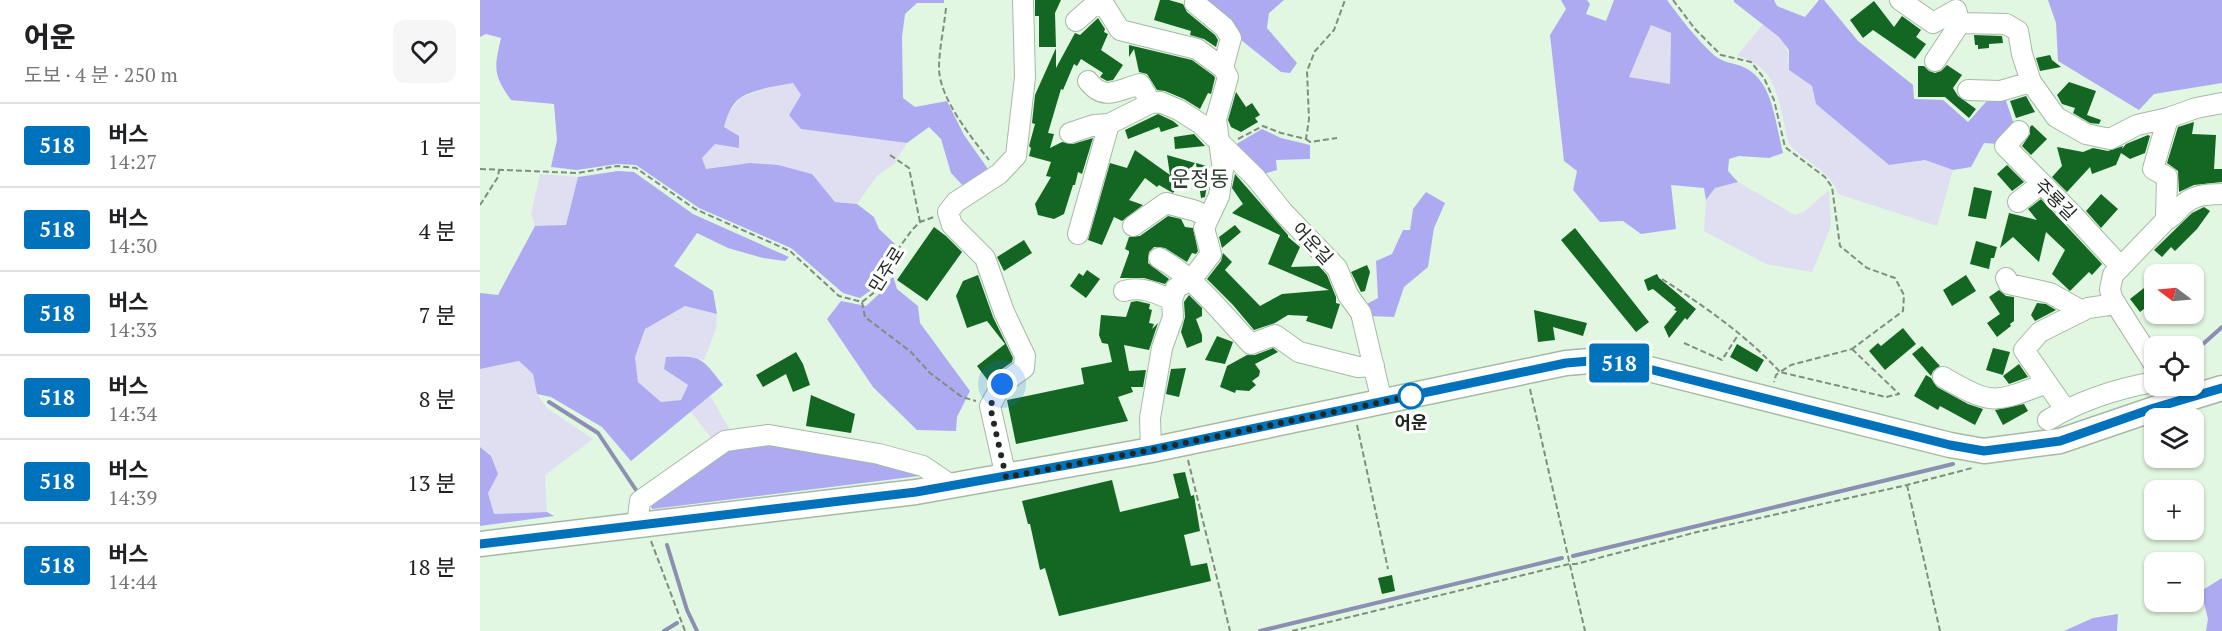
<!DOCTYPE html>
<html lang="ko">
<meta charset="utf-8">
<style>
:root{--surface:#fff;--page:#f6f6f6;--text:#202124;--muted:#757577;--line:#e0e0e0}
body{margin:0;font-family:"PT Serif","Noto Sans KR",serif;background:var(--page);color:var(--text);height:100vh;display:flex;flex-direction:column;font-size:22px;white-space:nowrap}
*{box-sizing:border-box;margin:0}
p{font-size:20px;color:var(--muted)}
.icon{flex:none;width:33px;height:33px;fill:none;stroke:currentColor;stroke-width:2;stroke-linecap:round;stroke-linejoin:round}
.map{position:relative;flex:1;overflow:hidden}
.panel{display:flex;flex-direction:column;background:var(--surface);width:480px}
.panel>*{flex:none}
.badge{padding:0 12px;border-radius:4px;font-size:21px;line-height:39px}
.needle{width:39px;rotate:286deg}
.tools{position:absolute;left:1664px;top:264px;display:grid;gap:12px}
.tools a{display:grid;place-items:center;width:60px;height:60px;border-radius:12px;background:var(--surface);box-shadow:0 2px 4px #0004;font-size:30px}
.you{position:absolute;width:30px;height:30px;margin:-15px;border:4px solid #fff;border-radius:50%;background:#1a73e8;box-shadow:0 0 0 9px #1a73e833}
.map>.badge{position:absolute;translate:-50% -50%;box-shadow:0 0 0 3px #fff}
.round{display:grid;place-items:center;flex:none;width:63px;height:63px;border-radius:12px;background:var(--page)}
.overview{display:flex;align-items:center;justify-content:space-between;height:102px;padding:0 24px}
h1{font-size:28px;font-weight:800;line-height:45px}
ul{padding:0;list-style:none}
li{display:flex;align-items:center;gap:18px;height:84px;padding:0 24px;border-top:2px solid var(--line)}
li div{flex:1}
li b{display:block;font-size:22px}
li em{font-style:normal}
li .badge{min-width:66px;font-weight:700;text-align:center}
main{display:flex;flex:1;min-height:0}
.map>svg:first-child{display:block}
</style>
<main>
<section class="panel">
<div class="overview"><div><h1>어운</h1><p>도보 · 4 분 · 250 m</p></div><a class="round"><svg class="icon" aria-label="heart" viewBox="0 0 24 24"><path d="M12 20l-8-8c-3-5 5-10 8-4 3-6 11-1 8 4z"/></svg></a></div>
<ul>
<li><span class="badge" style="background:#0072bc;color:#fff">518</span><div><b>버스</b><p>14:27</p></div><em>1 분</em></li>
<li><span class="badge" style="background:#0072bc;color:#fff">518</span><div><b>버스</b><p>14:30</p></div><em>4 분</em></li>
<li><span class="badge" style="background:#0072bc;color:#fff">518</span><div><b>버스</b><p>14:33</p></div><em>7 분</em></li>
<li><span class="badge" style="background:#0072bc;color:#fff">518</span><div><b>버스</b><p>14:34</p></div><em>8 분</em></li>
<li><span class="badge" style="background:#0072bc;color:#fff">518</span><div><b>버스</b><p>14:39</p></div><em>13 분</em></li>
<li><span class="badge" style="background:#0072bc;color:#fff">518</span><div><b>버스</b><p>14:44</p></div><em>18 분</em></li>
</ul>
</section>
<div class="map">
<svg width="1742" height="631" viewBox="0 0 1742 631">
<rect width="100%" height="100%" fill="#e1f7e1"/>
<path fill="#dfdff1" d="M1171,24L1191,33L1190,85L1149,77Z
M1283,24C1304,40 1309,43 1309,70L1332,86L1336,104L1409,165L1445,160L1473,170L1457,226L1358,194C1350,169 1325,163 1310,145C1307,141 1306,132 1305,127C1297,94 1295,66 1257,56Z
M313,83L321,95V129L427,143L414,164L397,176L377,204L355,202L331,174L270,163L226,170L222,158L235,144L246,117L260,98L296,85Z
M60,174L98,177L86,226H55L51,214Z
M1258,182L1315,215L1325,211L1349,190L1351,227L1332,272L1286,264L1224,231L1226,200L1235,188Z
M205,306L237,314L236,329L224,360L205,356L184,369L208,385L201,400L181,402L158,382L155,357L164,329Z
M39,361L53,374L57,394L67,408L113,439L65,475L67,512L14,514L8,493L11,456L0,447V369Z
M230,395L251,432L232,439L211,412Z"/>
<path fill="#aeaaf2" fill-rule="evenodd" d="M0,0H464V3H437L425,14L422,37L423,98L435,107L467,101L484,135L513,176L487,190L471,173L461,139L449,127L427,143L321,129L309,115L321,95L313,83C300,85 271,90 260,98C252,103 246,118 244,127L259,136V148L235,144L222,158L226,169L270,163L298,165L332,174L355,202L377,204L394,217L399,229L415,244L394,288L380,298L363,293L311,248L219,208L156,165L137,164L97,170L71,167L77,140L74,104L31,100C13,75 14,68 21,38L6,34L0,37Z
M727,0H804L789,13L787,28L817,63L810,73L801,72L756,36L727,2Z
M1081,0H1107L1110,4L1106,14L1126,21L1134,0H1187C1201,19 1217,40 1235,56C1249,67 1263,60 1279,79C1294,97 1297,130 1303,153L1289,158L1259,156L1249,159L1248,171L1258,182L1235,188L1226,200L1224,188L1191,185L1196,229L1161,234L1143,221L1120,222L1093,190L1097,171L1084,161L1070,35L1086,9ZM1171,25L1191,33L1190,84L1149,77Z
M1254,0H1294L1297,6L1325,17L1339,0H1344L1378,41L1433,85L1434,99L1463,100L1488,122L1506,102L1517,95L1526,101L1536,130L1519,144L1504,143L1491,167L1473,170L1445,160L1409,165L1336,104L1332,86L1309,70V50L1299,37L1254,2Z
M1568,0H1742V83L1674,94L1659,110L1578,61L1576,23Z
M782,129L801,138L830,145V159L796,160L797,170L783,174L753,146Z
M138,171L154,172L213,214L309,257L305,261L283,258L248,248L217,233L194,266L233,291L237,314L205,306L165,329L155,357L158,382L181,402L201,400L208,385L184,369L186,357C222,355 222,358 243,385L151,461L122,427L71,397L57,394L53,374L39,361L0,369V293L18,295L55,226L86,225L98,177Z
M946,192L965,203L954,228L948,267L924,287L914,317L889,316L883,306L898,298L896,261L912,254L923,230H930L933,209Z
M413,276L417,289L438,306L440,323L490,391L477,417L476,431L437,430L393,387L347,319L361,301L386,306L400,293Z
M289,443L397,460L439,472V476L172,509L170,503L247,448Z
M0,447L11,456L18,474L8,493L14,514L67,512L74,516L0,526Z
M1742,578V631H1726L1728,619L1721,591Z
M1638,614L1637,631H1584L1613,618Z"/>
<g fill="none" stroke-linecap="round" stroke-linejoin="round">
<path stroke="#8c8eb2" stroke-width="4" d="M1713,353L1742,327
M69,402L118,433L156,490
M187,545L207,610L217,631
M1093,556L1473,464
M184,631L197,623
M780,631L1082,558"/>
</g>
<path fill="#146722" d="M555,0H581L575,13L576,47H559V16H555Z
M680,0H689L703,4L707,12L735,35L738,40L736,47L724,39L710,35L711,31L674,20Z
M1394,1L1414,27L1422,16L1441,30L1436,37L1446,44L1435,59L1393,30L1383,38L1370,20Z
M618,18L625,29L624,32L628,34L621,50L643,65L633,80L627,81L620,77L623,73L601,59L597,66L594,64L583,90L581,89L568,133L574,134L570,148L582,142L593,144L613,138L602,174L598,172L595,185H593L584,214L574,219L558,215L555,204L571,177L566,176L571,162L549,156L551,148L549,146L555,124L552,123L555,95L576,48V68L595,33L600,35Z
M1494,35L1522,36L1523,43L1509,44V48L1498,49V45H1495Z
M649,45L712,60L734,76L735,78L731,94L728,93L720,109L704,99L685,91L677,90L667,74L659,72L654,49L649,57Z
M1570,55L1572,60L1581,67L1560,71L1556,58Z
M1467,65L1482,75L1473,88L1478,96L1496,109L1489,118L1465,97H1438V66H1444L1449,71L1455,73L1461,71Z
M1589,82L1616,91L1607,115L1621,120L1619,124L1610,123L1593,113L1595,108L1582,104L1577,95Z
M756,92L766,107L772,103L780,115L775,118L778,122L761,132L751,127L748,120Z
M1546,96L1555,112L1536,118L1530,101Z
M678,114L693,121L699,126L681,132L679,127L648,139L645,130Z
M1714,122L1712,134L1736,135L1734,169H1742V182L1714,185L1699,192L1698,171L1687,163L1698,127Z
M1552,125L1567,139L1551,155L1542,146L1550,134V127Z
M714,134L725,146L695,149L694,137Z
M1668,135L1670,136L1665,153L1650,159L1641,153L1636,165L1612,174L1610,167L1587,192L1572,177L1582,166L1577,147L1603,152L1613,148L1628,151L1643,146L1642,149L1646,144Z
M655,150L690,175L687,155L715,163L693,193L679,185L677,187L665,178L649,200L663,205L642,221L634,217L622,245L608,240L630,163L647,168Z
M716,163L730,167L725,197L721,198Z
M1527,165L1544,182L1532,191L1517,174Z
M755,174L808,235V237L820,247L811,267L839,266L847,275L856,297V303L860,304L852,329L826,321L828,316L808,315L795,323L774,330L753,305L727,279L741,261L743,253L752,262L745,270L780,306L802,294L849,290L788,264L800,235L752,213L763,204L752,188Z
M1494,187L1512,191L1506,219L1488,216Z
M1621,194L1638,209L1621,228L1606,211Z
M1561,199L1622,264L1612,275L1609,272L1590,291L1572,274L1585,250L1566,232L1559,262L1533,237L1520,248L1529,213L1557,220L1548,209Z
M1724,207L1730,211L1717,229L1695,251L1691,247L1682,257L1674,250L1712,213Z
M688,216L701,219L705,227L713,228L718,251L716,254L712,253L707,262L685,248L674,247L669,252L668,263L689,279L685,284L664,278H640L649,253V251L645,249L649,237L660,236Z
M755,225L761,232L742,248L739,237Z
M454,227L466,236L482,252L447,301L417,280Z
M1095,228L1169,322L1156,332L1081,240Z
M544,240L552,253L524,271L517,257Z
M1496,241L1517,247L1514,258H1511L1509,269L1490,264Z
M887,265L890,272L885,291L881,292L871,272Z
M607,270L620,279L606,298L590,286L599,273L603,276Z
M1177,274L1179,278L1216,309L1207,320L1205,318L1189,338L1184,327L1197,311L1194,310L1196,308L1173,289L1168,291L1164,280Z
M498,275L513,317L533,358L532,362L515,374L509,382L497,366L525,344L507,321L487,328L476,296L483,281Z
M1486,275L1496,291L1472,306L1463,290Z
M1664,288L1674,301L1660,312L1650,299Z
M1519,290L1526,296L1534,297V321L1530,324L1531,326L1517,337L1507,323L1520,314L1509,297Z
M709,295L722,308V316L716,319L722,335V342L707,348L701,332L705,317L704,302Z
M657,301L670,304L669,309L672,310L669,323L674,324L672,329L678,323L669,350L644,345L649,371L666,370L663,387H651L653,392L638,397L648,421L536,444L527,400L604,384L601,368L632,362L628,344L622,343L619,335L621,315L646,317L651,302Z
M1557,303L1566,304L1576,310L1555,321L1551,315Z
M1054,310L1107,323L1103,336L1073,327L1075,340L1058,342Z
M1423,328L1436,344L1405,370L1389,351L1398,343L1401,346Z
M737,336L753,342L745,364L725,360Z
M1257,344L1284,360L1277,372L1250,357Z
M1442,346L1460,366L1453,371L1451,376L1432,354Z
M793,348L798,352L775,364L780,371L779,376L772,381L776,385L769,391L756,390L755,393L740,387L747,366L767,355H775Z
M1513,348L1530,352L1523,375L1506,370Z
M316,352L323,364L330,385L313,392L306,374L283,387L276,375Z
M1539,364L1548,377L1529,384L1523,376Z
M706,368L699,397L686,394L691,369Z
M1446,375L1451,378L1457,387L1488,404L1503,409L1495,425L1460,406L1458,410L1434,396Z
M331,395L375,414L371,433L326,426Z
M1544,404L1548,411L1523,425L1515,410Z
M705,472L711,496L714,495L720,531L704,535L711,566L727,563L731,581L579,616L565,568L560,570L550,524H548L542,501L632,480L640,512L699,498L693,474Z
M912,575L915,591L902,594L898,578Z"/>
<g fill="none" stroke-linecap="round" stroke-linejoin="round">
<defs>
<path id="minor" d="M623,0V3L640,30L717,49L743,68
M1420,0L1453,23L1476,10L1480,23L1526,24L1538,31L1542,54L1551,82L1576,117L1606,134L1630,139L1657,125L1688,118
M596,21L612,7L623,3
M1455,61L1480,23
M608,81C624,102 638,90 660,84L671,103
M1488,90L1520,91L1551,82
M1539,131L1525,146L1594,216L1641,267
M590,133L614,125L629,124
M1538,202L1561,184
M1686,220C1695,216 1697,210 1704,204C1715,194 1728,195 1742,194
M653,226L686,203L716,211L727,217
M598,234L629,124L671,103L680,102L699,110L721,124L776,178L803,212L857,268L868,295L881,313L902,402
M679,258C716,278 742,314 771,344L795,335L819,352L878,367L894,366
M1526,278L1529,284L1570,293L1602,311
M644,291C662,286 676,293 692,300
M1674,364L1632,298L1630,289L1633,275L1686,220L1687,177L1673,169L1688,118L1716,108L1742,103
M1463,377C1513,406 1514,403 1567,383
M1687,386L1697,401
M1585,409L1544,350L1560,332L1608,308L1636,304
M1568,420C1601,400 1635,389 1674,382
M671,450L670,418L682,348L693,317L692,300L696,288L711,280L731,254L724,228L739,196L743,170L736,119L748,77L743,68L751,38L744,27L715,3L716,0
M526,477L510,406L522,384L544,368L545,356L524,312L505,258L472,225L468,212L476,202L519,174L536,156L545,77L543,0
M157,525L160,501L245,441L289,435L399,454L443,466L471,485"/>
<path id="major" d="M0,544L436,492L671,450L1086,363L1122,360L1157,366L1470,445L1504,451L1580,441L1674,409L1742,388"/>
</defs>
<use href="#minor" stroke="#a5baa5" stroke-width="22"/>
<use href="#major" stroke="#a5baa5" stroke-width="27"/>
<path stroke="#7f8e80" stroke-width="2" stroke-dasharray="6 3" stroke-linecap="butt" d="M1193,0L1215,29L1241,55L1271,62L1284,78L1294,100L1305,147L1345,177L1352,187L1360,246L1387,268L1415,278L1424,295L1423,311L1372,349
M466,8C464,28 459,49 459,69C460,99 491,137 509,160
M758,139L783,126L801,133L826,139L829,119L827,71L835,51L854,30L865,0
M826,139L830,142L857,138
M410,155L429,168L440,222
M0,169L98,173L137,166L156,168L215,209L310,251L359,296L382,302L396,291L416,252L432,230L440,222L454,217
M0,205L18,177L19,170
M1182,279C1224,306 1266,335 1300,372L1296,375L1294,382
M382,302L385,317L431,352L450,373L482,397L496,401
M1204,343L1242,360L1258,335
M1372,349L1419,394L1406,397L1300,372L1311,365Z
M1050,389L1105,631
M877,425L908,569
M708,460L750,631
M1427,485L1460,631
M171,541L205,631
M812,631L1089,564H1096L1217,532L1427,485L1492,468"/>
<use href="#minor" stroke="#fff" stroke-width="20"/>
<use href="#major" stroke="#fff" stroke-width="24"/>
</g>
<g fill="none" stroke-linecap="round" stroke-linejoin="round">
<defs>
<path id="line" d="M0,544L436,492L671,450L1086,363L1122,360L1157,366L1470,445L1504,451L1580,441L1674,408L1742,388"/>
</defs>
<use href="#line" stroke="#fff" stroke-width="14"/>
<use href="#line" stroke="#0072bc" stroke-width="9"/>
<path stroke="#202921" stroke-width="6" stroke-dasharray="0 10.8" d="M522,384L510,406L526,477L671,450L931,396"/>
</g>
<circle fill="#fff" stroke="#0072bc" stroke-width="3" cx="931" cy="396" r="12"/>
<g text-anchor="middle" dominant-baseline="central" stroke-width="6" stroke-linejoin="round" paint-order="stroke">
<g font-size="18" fill="#202921" stroke="#fff">
<text transform="translate(1576 199) rotate(45)">주룡길</text>
<text transform="translate(833 243) rotate(47)">어운길</text>
<text transform="translate(406 269) rotate(-58)">민주로</text>
</g>
<g font-size="18" font-weight="bold" fill="#202921" stroke="#fff">
<text x="931" y="422">어운</text>
</g>
<g font-size="21" fill="#2c3e2d" stroke="#fff">
<text x="720" y="178">운정동</text>
</g>
</g>
</svg>
<div class="tools">
<a><svg class="needle" viewBox="-14 -14 28 28"><path d="M0-13l5 13h-10z" fill="#e53935"/><path d="M0 13l5-13h-10z" fill="#757577"/></svg></a>
<a><svg class="icon" aria-label="locate" viewBox="0 0 24 24"><circle cx="12" cy="12" r="6"/><path d="M12 2v4M12 18v4M2 12h4M18 12h4"/></svg></a>
<a><svg class="icon" aria-label="layers" viewBox="0 0 24 24"><path d="M12 4l9 5-9 5-9-5zM3 14l9 5 9-5"/></svg></a>
<a>+</a>
<a>−</a>
</div>
<div class="you" style="left:522px;top:384px"></div>
<b class="badge" style="left:1139px;top:363px;background:#0072bc;color:#fff">518</b>
</div>
</main>
